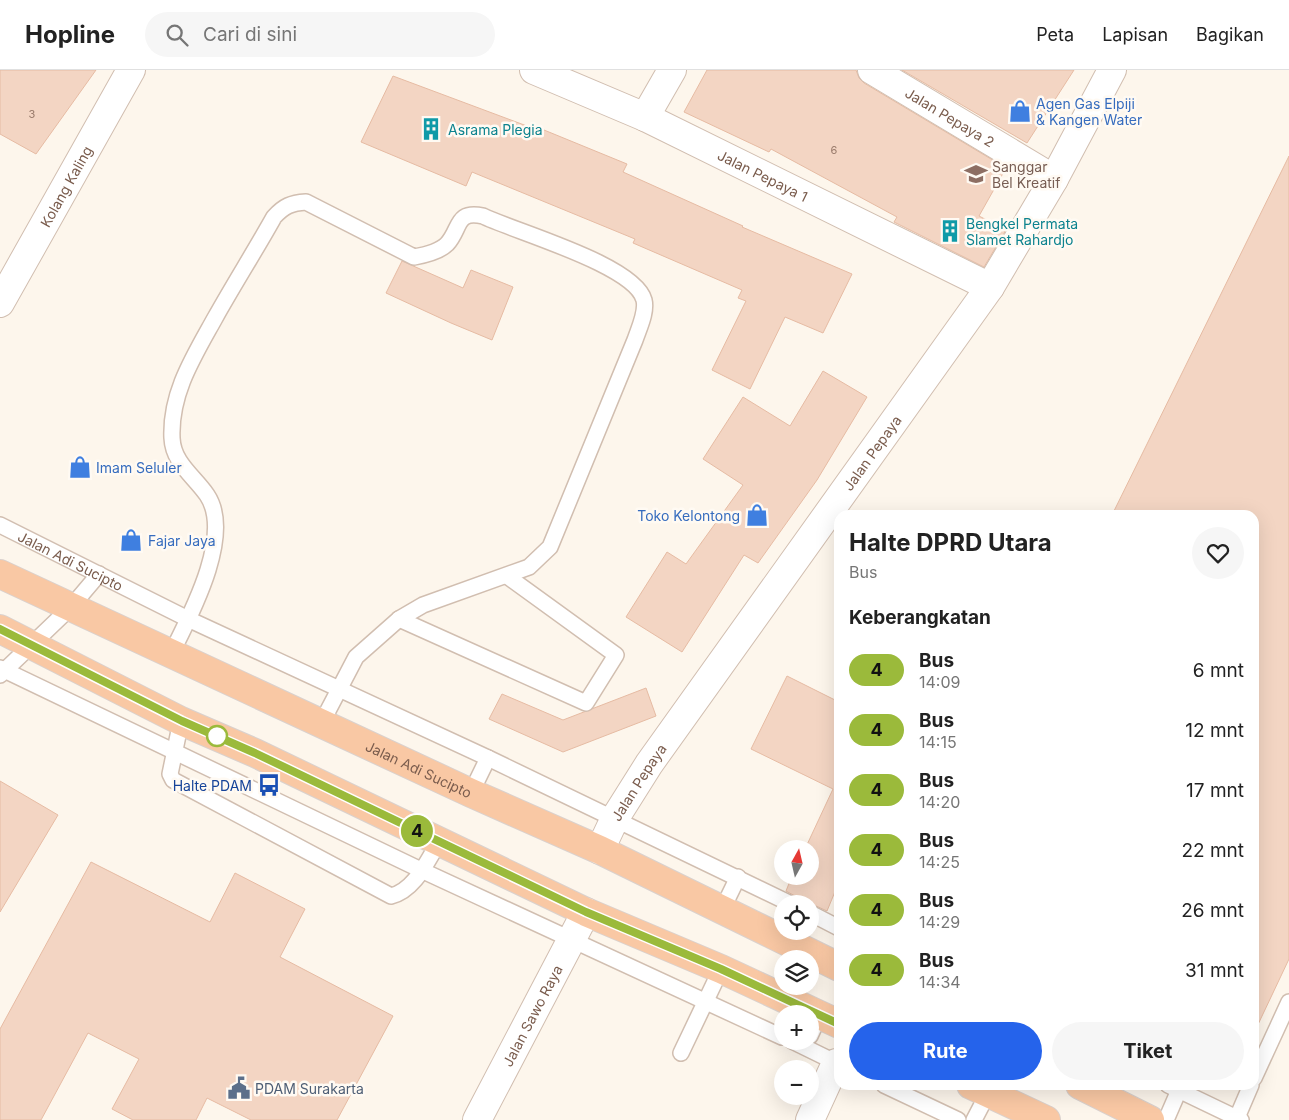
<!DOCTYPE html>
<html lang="id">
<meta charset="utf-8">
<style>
:root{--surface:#fff;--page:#f6f6f6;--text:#222;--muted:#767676;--line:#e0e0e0;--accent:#2563eb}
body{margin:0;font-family:Inter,sans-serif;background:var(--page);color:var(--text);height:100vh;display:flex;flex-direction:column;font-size:19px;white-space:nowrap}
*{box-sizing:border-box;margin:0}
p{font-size:16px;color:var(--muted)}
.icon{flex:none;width:28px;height:28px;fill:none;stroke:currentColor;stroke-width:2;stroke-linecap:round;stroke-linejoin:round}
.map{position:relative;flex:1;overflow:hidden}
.details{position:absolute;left:834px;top:440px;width:425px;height:580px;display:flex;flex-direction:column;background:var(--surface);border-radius:15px;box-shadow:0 5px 20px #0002}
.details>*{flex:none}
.badge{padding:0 10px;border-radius:16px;font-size:18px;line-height:32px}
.needle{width:32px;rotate:8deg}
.buttons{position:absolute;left:774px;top:770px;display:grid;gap:10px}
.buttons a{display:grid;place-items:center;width:45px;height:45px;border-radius:50%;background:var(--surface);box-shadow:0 5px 20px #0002;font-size:25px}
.map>.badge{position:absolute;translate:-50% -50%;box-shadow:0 0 0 2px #fff}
h2{padding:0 15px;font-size:19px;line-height:45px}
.round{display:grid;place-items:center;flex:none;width:52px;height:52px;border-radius:26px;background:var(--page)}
.summary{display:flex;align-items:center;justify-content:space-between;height:85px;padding:0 15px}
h1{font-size:24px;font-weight:700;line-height:38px}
.button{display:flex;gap:10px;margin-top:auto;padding:10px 15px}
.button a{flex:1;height:58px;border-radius:30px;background:var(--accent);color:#fff;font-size:20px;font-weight:700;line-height:58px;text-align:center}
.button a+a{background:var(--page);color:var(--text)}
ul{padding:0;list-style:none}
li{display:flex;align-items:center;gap:15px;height:60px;padding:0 15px}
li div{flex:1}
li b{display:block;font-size:19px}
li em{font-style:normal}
li .badge{min-width:55px;font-weight:700;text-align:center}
header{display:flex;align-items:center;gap:30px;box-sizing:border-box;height:70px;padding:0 25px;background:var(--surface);border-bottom:1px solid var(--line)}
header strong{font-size:24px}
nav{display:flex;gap:28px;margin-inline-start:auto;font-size:18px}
.search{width:350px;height:45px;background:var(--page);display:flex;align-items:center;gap:12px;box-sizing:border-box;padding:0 18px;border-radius:28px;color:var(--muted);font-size:19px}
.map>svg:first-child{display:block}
</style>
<header>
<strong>Hopline</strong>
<div class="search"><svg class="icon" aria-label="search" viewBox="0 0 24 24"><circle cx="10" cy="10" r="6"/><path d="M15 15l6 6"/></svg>Cari di sini</div>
<nav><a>Peta</a><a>Lapisan</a><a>Bagikan</a></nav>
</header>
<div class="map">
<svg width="1289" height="1050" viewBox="0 0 1289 1050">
<rect width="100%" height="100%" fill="#fdf6ec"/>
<path fill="#f3d5c3" stroke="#e6bba3" d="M0,0H96L36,84L0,64Z
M707,0H856L859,8L864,13L1006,98L979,146L1006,160L984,197L894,152L897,147L771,79L769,82L684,42Z
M902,0H1074L1027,73Z
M393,6L543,62L544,60L627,94L623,102L743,156L742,157L852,204L823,263L785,247L750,319L712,300L746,231L738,228L742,220L633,173L635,169L472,102L466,116L361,72Z
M1289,86V889L1254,963V445H1112Z
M402,191L463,218L471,200L513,217L492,270L451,253L386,223Z
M823,301L867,327L817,410L758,493L744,485L682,582L626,547L667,482L686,494L743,415L703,389L743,327L790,356Z
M787,606L839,632V812L827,841L814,835L800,833L795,826L786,821L792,806H810V779H805L833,719L751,679Z
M646,618L656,646L563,682L489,649L502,624L563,650Z
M0,711L58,745L0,842Z
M91,792L210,852L235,803L305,839L280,887L393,946L337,1050H251L207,1028L196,1050H133L112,1039L139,989L88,963L41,1050H0V959Z"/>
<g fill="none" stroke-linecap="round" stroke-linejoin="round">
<defs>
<g id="service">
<path id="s1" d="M0,455L188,549L488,688L791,834"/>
<path d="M399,549L586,633L616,585L507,506"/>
<path d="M171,584C190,546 234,465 207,425C194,406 173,393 172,368C170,323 194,286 215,248C234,214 255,181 274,147C284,136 291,133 306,132L414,187C425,185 439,182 447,174C461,159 455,140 483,146C516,162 635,195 644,230C647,242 639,258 635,270L550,477L529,497L423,535L399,549L356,587L321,654"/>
<path d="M0,598L421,800L782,967"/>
<path d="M0,605L71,537L99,504"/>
<path d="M181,651L170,704L173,710L391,826C415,820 427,791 439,772"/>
<path d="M471,723L488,688"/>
<path d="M722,840L738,807"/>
<path d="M810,843L839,858"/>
<path d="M810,966L819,946"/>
<path d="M792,971L839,994"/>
<path d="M681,983L721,899"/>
<path d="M1254,1008L1289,932"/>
<path d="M884,1015L958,1050"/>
<path d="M1168,1015L1241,1050"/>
<path d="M974,1050L988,1023"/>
<path d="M1166,1050L1179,1020"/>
<path d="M1236,1050L1251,1015"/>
</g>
<g id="minor">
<path id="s2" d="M534,0L645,47L990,217"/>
<path id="s3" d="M872,0L1054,109"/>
<path d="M645,47L672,0"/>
<path id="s4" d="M600,780L615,748L649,694L990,217L1054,109L1112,0"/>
<path id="s5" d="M477,1050L586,842"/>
<path d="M810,1050L836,993"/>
</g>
<g id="tertiary">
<path id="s6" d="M0,233L131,0"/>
</g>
<g id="trunk">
<path id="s7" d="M0,504L471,723L600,780L839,897"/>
<path d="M0,559L181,651L255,683L586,842L721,899L839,954"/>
<path d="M971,1015L1046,1050"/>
<path d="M1080,1015L1150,1050"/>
</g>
</defs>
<use href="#service" stroke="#d1beb0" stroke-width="18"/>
<use href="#minor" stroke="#d1beb0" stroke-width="30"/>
<use href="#tertiary" stroke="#d1beb0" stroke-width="30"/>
<use href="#trunk" stroke="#dad1cd" stroke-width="30"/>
<use href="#service" stroke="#fff" stroke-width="15"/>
<use href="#minor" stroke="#fff" stroke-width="28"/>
<use href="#tertiary" stroke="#fff" stroke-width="28"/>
<use href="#trunk" stroke="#f9c8a4" stroke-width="28"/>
</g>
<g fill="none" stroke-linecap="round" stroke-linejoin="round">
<defs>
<path id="line" d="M0,559L182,651L255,683L586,842L721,899L839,954"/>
</defs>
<use href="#line" stroke="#fff" stroke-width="11"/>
<use href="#line" stroke="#9bba3b" stroke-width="8"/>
</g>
<defs>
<symbol id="shop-bare" viewBox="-9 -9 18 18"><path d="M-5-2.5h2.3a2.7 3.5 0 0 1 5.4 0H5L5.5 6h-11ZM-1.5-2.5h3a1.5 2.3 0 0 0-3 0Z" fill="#3f7fe0" stroke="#fffaf3" stroke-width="2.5" paint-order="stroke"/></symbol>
<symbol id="building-bare" viewBox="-9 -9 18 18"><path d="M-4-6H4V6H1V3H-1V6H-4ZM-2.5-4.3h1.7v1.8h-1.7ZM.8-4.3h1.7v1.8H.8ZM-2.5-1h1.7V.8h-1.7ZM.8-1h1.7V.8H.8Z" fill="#0f9aa8" stroke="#fffaf3" stroke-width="2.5" paint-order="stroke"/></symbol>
<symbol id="school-bare" viewBox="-9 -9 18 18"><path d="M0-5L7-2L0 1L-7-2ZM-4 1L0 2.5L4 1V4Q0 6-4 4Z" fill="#8d6e63" stroke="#fffaf3" stroke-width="2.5" paint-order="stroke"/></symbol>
<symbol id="bus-bare" viewBox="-9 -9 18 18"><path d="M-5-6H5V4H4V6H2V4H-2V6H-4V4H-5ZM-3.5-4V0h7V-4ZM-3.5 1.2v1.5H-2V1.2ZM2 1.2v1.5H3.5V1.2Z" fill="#1a4fb4" stroke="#fffaf3" stroke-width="2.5" paint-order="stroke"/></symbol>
<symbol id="civic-bare" viewBox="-9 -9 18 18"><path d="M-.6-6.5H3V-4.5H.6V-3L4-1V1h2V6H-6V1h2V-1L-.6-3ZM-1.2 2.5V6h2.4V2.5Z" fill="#5c6f8a" stroke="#fffaf3" stroke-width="2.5" paint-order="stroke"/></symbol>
</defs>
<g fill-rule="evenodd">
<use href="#shop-bare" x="1004" y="25" width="32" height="32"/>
<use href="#building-bare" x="415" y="43" width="32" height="32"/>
<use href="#school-bare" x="960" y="88" width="32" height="32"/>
<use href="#building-bare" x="934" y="145" width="32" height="32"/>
<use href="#shop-bare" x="64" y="381" width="32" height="32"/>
<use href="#shop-bare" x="741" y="429" width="32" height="32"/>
<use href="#shop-bare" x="115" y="454" width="32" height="32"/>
<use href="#bus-bare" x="253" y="699" width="32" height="32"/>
<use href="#civic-bare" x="223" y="1002" width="32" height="32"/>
</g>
<circle fill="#fff" stroke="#9bba3b" stroke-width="2.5" cx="217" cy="666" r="10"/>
<g text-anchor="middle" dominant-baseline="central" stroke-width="5" stroke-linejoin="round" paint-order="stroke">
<g font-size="11" fill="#987a6a">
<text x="32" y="44">3</text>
<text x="834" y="80">6</text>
</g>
<g font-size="14" fill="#366cbe" stroke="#fffaf3" text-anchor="start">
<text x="1036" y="33">Agen Gas Elpiji<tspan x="1036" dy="16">&amp; Kangen Water</tspan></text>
<text x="96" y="397">Imam Seluler</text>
<text x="740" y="445" text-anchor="end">Toko Kelontong</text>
<text x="148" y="470">Fajar Jaya</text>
</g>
<g font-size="14" fill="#7a5c4d" stroke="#fffaf3">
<text stroke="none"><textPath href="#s3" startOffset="91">Jalan Pepaya 2</textPath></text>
<text stroke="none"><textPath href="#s2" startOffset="252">Jalan Pepaya 1</textPath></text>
<text stroke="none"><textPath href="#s6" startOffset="134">Kolang Kaling</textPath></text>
<text stroke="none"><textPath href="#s4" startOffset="482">Jalan Pepaya</textPath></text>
<text stroke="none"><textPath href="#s1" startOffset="79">Jalan Adi Sucipto</textPath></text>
<text stroke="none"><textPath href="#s7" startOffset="462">Jalan Adi Sucipto</textPath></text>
<text stroke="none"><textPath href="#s4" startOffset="78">Jalan Pepaya</textPath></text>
<text stroke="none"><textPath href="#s5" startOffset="118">Jalan Sawo Raya</textPath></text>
</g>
<g font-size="14" fill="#0d838f" stroke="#fffaf3" text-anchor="start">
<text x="448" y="59">Asrama Plegia</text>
<text x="966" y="153">Bengkel Permata<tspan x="966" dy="16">Slamet Rahardjo</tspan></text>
</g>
<g font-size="14" fill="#785e54" stroke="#fffaf3" text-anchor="start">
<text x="992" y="96">Sanggar<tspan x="992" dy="16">Bel Kreatif</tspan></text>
</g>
<g font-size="14" fill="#164399" stroke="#fffaf3" text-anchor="end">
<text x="252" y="715">Halte PDAM</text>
</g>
<g font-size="14" fill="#4e5e75" stroke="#fffaf3" text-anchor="start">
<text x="255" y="1018">PDAM Surakarta</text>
</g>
</g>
</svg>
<div class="buttons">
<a><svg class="needle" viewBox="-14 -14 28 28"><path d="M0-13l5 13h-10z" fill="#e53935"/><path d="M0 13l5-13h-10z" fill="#767676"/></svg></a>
<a><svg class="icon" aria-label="locate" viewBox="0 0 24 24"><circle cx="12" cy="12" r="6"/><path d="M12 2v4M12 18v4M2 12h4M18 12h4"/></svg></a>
<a><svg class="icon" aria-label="layers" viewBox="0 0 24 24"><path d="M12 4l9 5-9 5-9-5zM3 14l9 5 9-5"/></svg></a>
<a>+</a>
<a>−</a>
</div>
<b class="badge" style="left:417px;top:761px;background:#9bba3b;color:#111">4</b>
<section class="details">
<div class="summary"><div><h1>Halte DPRD Utara</h1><p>Bus</p></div><a class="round"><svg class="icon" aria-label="heart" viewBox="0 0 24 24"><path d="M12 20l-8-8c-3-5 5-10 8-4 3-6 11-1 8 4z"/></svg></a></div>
<h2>Keberangkatan</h2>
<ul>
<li><span class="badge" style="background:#9bba3b;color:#111">4</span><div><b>Bus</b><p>14:09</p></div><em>6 mnt</em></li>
<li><span class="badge" style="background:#9bba3b;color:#111">4</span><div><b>Bus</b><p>14:15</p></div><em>12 mnt</em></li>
<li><span class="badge" style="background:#9bba3b;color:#111">4</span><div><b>Bus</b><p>14:20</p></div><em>17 mnt</em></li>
<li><span class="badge" style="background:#9bba3b;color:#111">4</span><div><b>Bus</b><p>14:25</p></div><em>22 mnt</em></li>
<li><span class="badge" style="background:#9bba3b;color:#111">4</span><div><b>Bus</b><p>14:29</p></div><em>26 mnt</em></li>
<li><span class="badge" style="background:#9bba3b;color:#111">4</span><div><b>Bus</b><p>14:34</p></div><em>31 mnt</em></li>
</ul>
<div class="button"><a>Rute</a><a>Tiket</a></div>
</section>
</div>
